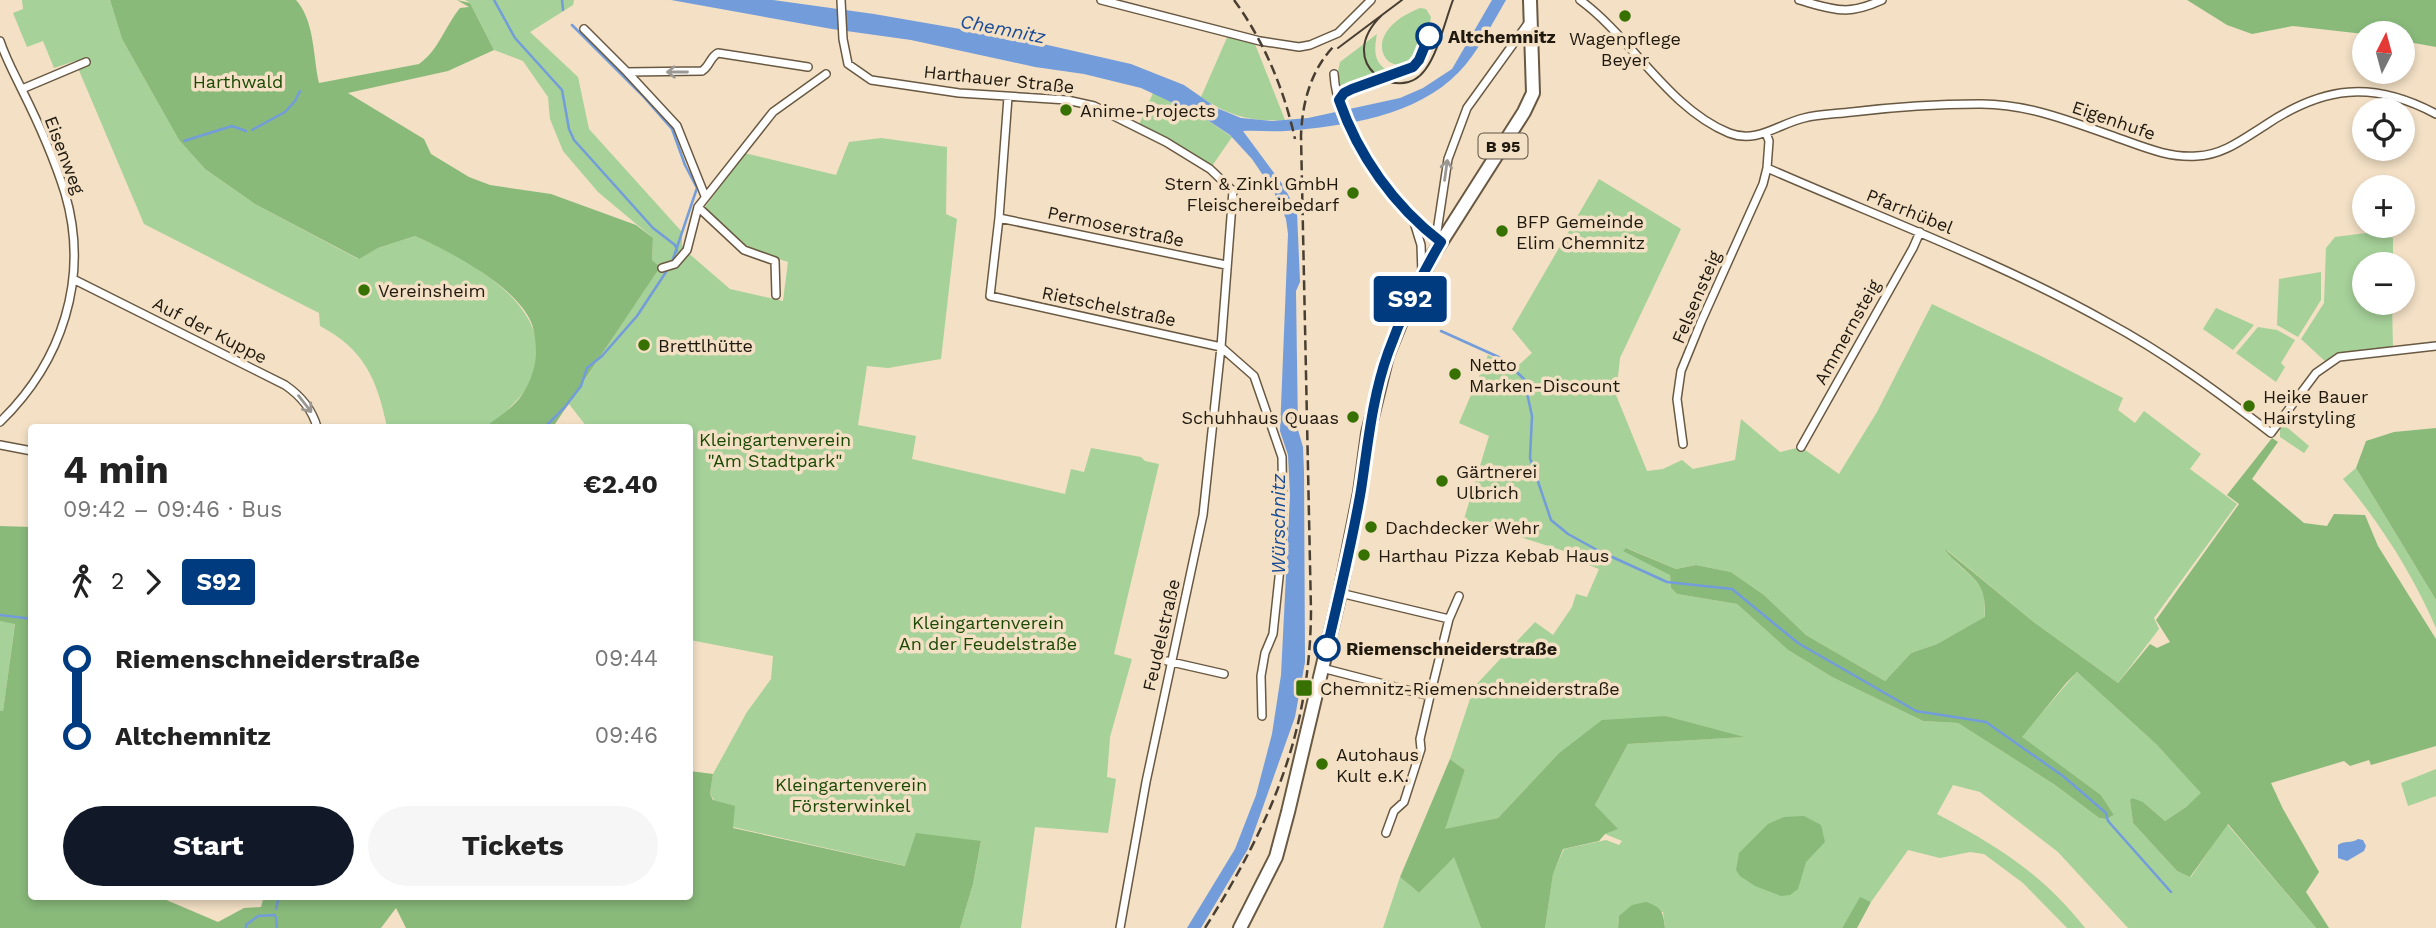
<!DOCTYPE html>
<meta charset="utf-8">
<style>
:root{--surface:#fff;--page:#f6f6f6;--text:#222;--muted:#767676;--accent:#111827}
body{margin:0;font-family:"Work Sans",sans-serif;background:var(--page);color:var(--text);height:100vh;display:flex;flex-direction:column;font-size:26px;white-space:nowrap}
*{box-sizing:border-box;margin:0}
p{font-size:23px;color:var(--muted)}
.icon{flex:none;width:38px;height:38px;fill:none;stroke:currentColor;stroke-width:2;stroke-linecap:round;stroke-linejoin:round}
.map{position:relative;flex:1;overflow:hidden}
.drawer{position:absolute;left:28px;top:424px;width:665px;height:476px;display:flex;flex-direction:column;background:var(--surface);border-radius:7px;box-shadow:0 4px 10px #0003}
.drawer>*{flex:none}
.badge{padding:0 14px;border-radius:5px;font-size:24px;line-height:46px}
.needle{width:46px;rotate:6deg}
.buttons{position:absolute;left:2352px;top:21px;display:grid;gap:14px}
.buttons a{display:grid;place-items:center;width:63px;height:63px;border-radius:50%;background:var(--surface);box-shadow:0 4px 10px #0003;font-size:35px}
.map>.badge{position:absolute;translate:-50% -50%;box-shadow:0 0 0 4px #fff}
.legs{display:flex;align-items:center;gap:10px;height:77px;padding:0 35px;font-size:23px}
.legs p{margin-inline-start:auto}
.overview{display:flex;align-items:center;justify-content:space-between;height:119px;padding:0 35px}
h1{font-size:38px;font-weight:700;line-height:52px}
.primary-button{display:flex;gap:14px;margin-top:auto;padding:14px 35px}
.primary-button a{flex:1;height:80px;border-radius:42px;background:var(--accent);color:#fff;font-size:28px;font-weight:700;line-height:80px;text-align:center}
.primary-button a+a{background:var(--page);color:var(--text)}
ul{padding:0 35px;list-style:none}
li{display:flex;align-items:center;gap:24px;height:77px;font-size:26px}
li i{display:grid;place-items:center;width:10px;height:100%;margin:0 9px;background:currentColor}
li i::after{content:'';width:18px;height:18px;margin:-9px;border:5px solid;border-radius:50%;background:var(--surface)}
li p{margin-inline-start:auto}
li:first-child i{background:linear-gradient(#0000 50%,currentColor 0)}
li:last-child i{background:linear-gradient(currentColor 50%,#0000 0)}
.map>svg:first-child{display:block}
</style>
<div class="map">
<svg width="2436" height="928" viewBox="0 0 2436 928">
<rect width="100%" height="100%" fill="#f3e0c5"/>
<path fill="#a6d199" d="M22,0H110L122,39L179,140L205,169L255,204L358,259L378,248L415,236C471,260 574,316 524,392C517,401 494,425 484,427C476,429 465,427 457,427C434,427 411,427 387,427C377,379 364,349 320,326L319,313L144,224L75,61L54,68L43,41L27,47L13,13L23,9Z
M465,0H574L573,5L530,32L578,77L589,129L682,232V245L686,251L730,289L783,301L788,262L745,248L703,210L744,153L836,175L849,142L881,138L947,147L946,214L957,219L941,359L888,368L867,366L858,425L916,436L912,459L1065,494L1071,469L1084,472L1091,448L1141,457L1145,461L1159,464L1114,654L1132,659L1110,737L1107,777L1116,779L1108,833L1035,827L1021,928H960L973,884L981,842L906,866L733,827L710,794L713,774L747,712L771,679L773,656L690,640V427H587L569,404L659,267L652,260L653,238L598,192L563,151L550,119L548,97L523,61L494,50L470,3Z
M1420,8L1426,9L1431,17C1417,112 1335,42 1420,8Z
M1229,33L1253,39L1285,120C1253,122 1228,116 1201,97Z
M1377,34C1374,50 1373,63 1390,72V74L1341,89L1338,71L1340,62Z
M1153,93L1203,117L1232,137L1210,169L1138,127Z
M1599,179L1681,229L1620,358L1616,395L1647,471L1663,469L1682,460L1693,469L1735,460L1741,419L1780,452L1801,447L1839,474L1877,412L1932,304L2041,356L2123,398L2118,410L2135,423L2144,411L2201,454L2190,469L2237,504L2154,618L2159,629L2118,683L2035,623L1947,550C1955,567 1973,573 1982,589C1986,596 1984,609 1985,618L1937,644L1911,653L1885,681L1806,635L1764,595L1731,572L1696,565L1676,569L1627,548L1670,575L1671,588L1677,594L1737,604L1788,650L1832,677L1923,721L1958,723L2055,785L2099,818L2106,819L2114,815L2101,795L2021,737L2077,672L2157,745L2202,793L2186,807L2165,821L2143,802L2130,800L2133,823L2177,871L2191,877L2227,824L2316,928H2128L2058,852L1980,792L1953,785L1937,814C1997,846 2042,873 2085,928H2067L2023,883L1984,854L1970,852L1940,858L1908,850L1871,902L1860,898L1842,928H1665L1663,912L1619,916L1618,928H1545L1553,873L1564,849L1606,840L1619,845L1622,841L1605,834L1617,829L1595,805L1628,744L1741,737L1666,716L1558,754L1498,818L1444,830L1465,770L1450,759L1474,687L1535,622L1553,635L1572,607L1576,594L1587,597L1599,569L1583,563L1586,558L1464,519L1489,436L1459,423L1488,355L1503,362L1512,371L1532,353L1512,329Z
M2366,233L2379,234L2393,238V264H2364V303H2392L2393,351L2353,354L2327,363L2301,339L2324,303L2326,248L2335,237Z
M2321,272V300L2298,337L2277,325L2279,279Z
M2216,308L2254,325L2233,350L2203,329Z
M2258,327L2277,330L2295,340L2281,363L2285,367L2276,382L2236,353Z
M2283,424L2309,446L2304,453L2280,437V428Z
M2356,468L2436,600V628C2413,575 2381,524 2343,479Z
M0,621L15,623L3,711H0Z
M2436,769V796L2408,806L2401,783Z
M1454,856L1481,928H1383L1400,877L1419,893Z"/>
<path fill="#89ba7a" d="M110,0H296C315,21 313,57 319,83L419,64C439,50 445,26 460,8L469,7L457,0L470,3L494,50L448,71L348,93L424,139L431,154L469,177L490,185L551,194L636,225L653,238L652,260L660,267L553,427H486C496,418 510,410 519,399C529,386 535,370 536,354C536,344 535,331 531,322C516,286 449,251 415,236L378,248L359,259L255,204L205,169L179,140L122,39Z
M2187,0H2436V47L2403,41V33L2364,34L2293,26L2252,34L2227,25Z
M2436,428V600L2356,468L2366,441L2394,432Z
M2272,438L2278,442L2252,479L2304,523L2327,526L2334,514L2365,515L2378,546L2436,639V746L2371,765L2369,760L2350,766L2344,761L2271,783L2283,809L2319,872L2306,892L2329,928H2316L2228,824L2190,877L2177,871L2133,823L2130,800L2132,798L2143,802L2165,821L2186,807L2201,793L2157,745L2077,672L2067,682L2022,737L2101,795L2114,815L2106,819L2099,818L2055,785L1958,723L1923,721L1832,677L1788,650L1737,604L1677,594L1671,588L1670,575L1623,551L1626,548L1676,569L1696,565L1731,572L1764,595L1806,635L1885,681L1911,653L1937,644L1985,617C1985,610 1985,601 1983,594C1980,577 1954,565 1945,549L2035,623L2118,683L2150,644L2157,648L2170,642L2156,620L2239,504L2227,495Z
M0,526L31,527L32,896H157L218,922L244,908L261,907L264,896H690V771L713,774L710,794L713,800L735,806L733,828L905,866L916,833L981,841L973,884L960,928H406L396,908L381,928H0V711H3L15,624L0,621Z
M1666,716L1744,737L1628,744L1595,805L1618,829L1605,834L1599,841L1563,849L1553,874L1545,928H1481L1454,857L1419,893L1400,877L1450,759L1465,770L1445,829L1498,818L1558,754L1602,720Z
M1804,816L1821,825L1825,842L1806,862L1798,889L1790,895L1781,896L1755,886L1740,876L1736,870L1739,853L1768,824L1784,817Z
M1860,897L1871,902L1857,928H1842Z
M1646,902C1662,907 1663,912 1665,928H1618L1619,916L1632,905Z"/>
<path fill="#739cdb" d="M671,0H773L874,14L1030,41L1131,64L1184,85L1217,108L1241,118L1272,121L1308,118L1400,98L1423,88L1452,69L1492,0H1506C1492,24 1478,52 1459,72C1417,116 1345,126 1286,131C1272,132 1257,130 1243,131L1283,185L1297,212L1300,282L1296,291L1298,430L1303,447L1304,472L1305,662L1295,717L1248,849L1201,928H1187L1235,849L1256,795L1272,734L1281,675L1290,495L1288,455L1280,431L1288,234L1286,219L1273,190L1252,159L1230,135L1203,117L1141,88L1084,74L1035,67L911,40L832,29Z
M2358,839L2363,840L2366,846L2364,851L2347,861L2338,858V845C2344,840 2351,844 2358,839Z"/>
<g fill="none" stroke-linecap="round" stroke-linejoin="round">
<path stroke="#739cdb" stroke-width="2.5" d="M494,0L515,38L562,90L569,129L574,140L653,228L675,245L677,250L676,252
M562,0L563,10
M572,25L642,95L672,129L685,165L697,188L672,262
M252,130L285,112L295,101L300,91
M184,141L232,126L246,131
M1441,331L1503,359L1524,379L1532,416L1530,458L1551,520L1568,534L1599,551L1667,582L1732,589L1798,643L1916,711L1986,722L2063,776L2106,813L2108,821L2171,892
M545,427L565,407L581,386L587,368L602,356L637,316L666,272
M0,615L32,619
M276,909L279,896
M276,917L277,928
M246,928V925L258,916L275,915"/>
<defs>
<path id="street" d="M841,0L843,39L848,64L871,80L959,93L1067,100L1094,106L1166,142L1210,169L1233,191L1221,347L1254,376L1282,457L1283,526L1280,568L1273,634L1265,653L1261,676L1262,716
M1101,0L1260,41L1299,47L1310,45L1338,33L1371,0
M1580,0C1632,38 1668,108 1729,133C1757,144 1778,124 1804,118C1819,114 1836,114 1852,112C1894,107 1936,104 1978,104C2028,103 2075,123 2121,139C2146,148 2170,158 2197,156C2223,155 2243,139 2264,126C2323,86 2372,80 2436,114
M1799,0C1835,10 1847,16 1882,0
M584,29L627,72L677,126L705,196
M0,41C6,59 14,73 22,90C38,122 54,158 65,193C90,278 62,362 0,422
M627,72L702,71C710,66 710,57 718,53L808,67
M1334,74C1337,131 1395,205 1438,239
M22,89L86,62
M1008,97L999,218L990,296L1221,347L1203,515L1146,782L1120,928
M1766,133L1769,141L1767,168C1881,218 1998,261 2107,322C2165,353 2219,393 2271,433L2316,373L2339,357L2436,346
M698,207L744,250L775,261L776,295
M999,218L1226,265
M1413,219L1421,245L1422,273
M1436,238L1448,159L1467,108L1529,22
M662,268L675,264L687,250L698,207L773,112L826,74
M73,279L285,385C301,396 312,409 317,427
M1683,444L1677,399L1681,371L1701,322L1763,184L1767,168
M0,445L32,451
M1801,447L1913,248L1920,232
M1340,593L1449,619
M1167,661L1224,674
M1322,668L1430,696
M1386,833L1394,811L1404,802L1421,749L1420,739L1430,696L1449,619L1459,596"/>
<path id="primary" d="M1240,928L1276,857L1288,812L1340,593L1360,492L1368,433L1387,356L1409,302L1433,255L1524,112L1533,93L1530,0"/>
</defs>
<use href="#street" stroke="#6a5942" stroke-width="10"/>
<use href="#primary" stroke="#6a5942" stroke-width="16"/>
<use href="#street" stroke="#fff" stroke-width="7"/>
<use href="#primary" stroke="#fff" stroke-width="12"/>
<path stroke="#483f32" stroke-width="2" d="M1382,15C1332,63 1399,106 1425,70C1438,53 1445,21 1453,0
M1338,48L1402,0"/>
<path stroke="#483f32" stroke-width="2.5" stroke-dasharray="10 5" stroke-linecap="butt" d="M1234,0C1264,41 1284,89 1295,139
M1205,928C1270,825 1310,735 1311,611L1301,136C1302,103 1311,69 1335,45"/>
</g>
<defs><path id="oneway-shaft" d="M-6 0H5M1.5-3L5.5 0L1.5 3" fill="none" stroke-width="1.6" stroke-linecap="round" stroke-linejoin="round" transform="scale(1.75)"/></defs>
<g stroke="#9b9893">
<use href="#oneway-shaft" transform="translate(677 72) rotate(180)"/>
<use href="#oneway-shaft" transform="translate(1446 170) rotate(-82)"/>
<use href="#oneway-shaft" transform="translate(305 404) rotate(52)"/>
</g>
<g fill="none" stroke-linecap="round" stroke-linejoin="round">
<defs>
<path id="line-1" d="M1327,648C1339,596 1352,543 1361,490C1368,444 1372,398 1388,353C1402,314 1420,277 1441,242C1394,206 1358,155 1339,100L1344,93L1352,89L1413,67L1419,60L1429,36"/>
</defs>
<use href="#line-1" stroke="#fff" stroke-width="16"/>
<use href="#line-1" stroke="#003b80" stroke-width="10"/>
</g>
<g fill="#367101" stroke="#f3e0c5" stroke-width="2.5">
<circle cx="1625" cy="16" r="7"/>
<circle cx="1066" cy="110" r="7"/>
<circle cx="1353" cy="193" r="7"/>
<circle cx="1502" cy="231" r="7"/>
<circle cx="364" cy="290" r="7"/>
<circle cx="644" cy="345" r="7"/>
<circle cx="1455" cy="374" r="7"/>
<circle cx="2249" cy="406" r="7"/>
<circle cx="1353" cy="417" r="7"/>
<circle cx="1442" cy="481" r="7"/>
<circle cx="1371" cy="527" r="7"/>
<circle cx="1364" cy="555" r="7"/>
<rect x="1295" y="679" width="18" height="18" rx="3.5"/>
<circle cx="1322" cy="764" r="7"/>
</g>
<g fill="#fff" stroke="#003b80" stroke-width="3.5">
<circle cx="1429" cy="36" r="12"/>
<circle cx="1327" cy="648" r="12"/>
</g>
<g text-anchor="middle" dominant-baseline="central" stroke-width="7" stroke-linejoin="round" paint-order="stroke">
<rect fill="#f3e0c5" stroke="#5f5546" stroke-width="2" x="1478.5" y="133.5" width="49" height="25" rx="5"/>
<g font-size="16" font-weight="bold" fill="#20190f">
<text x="1503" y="146">B 95</text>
</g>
<g font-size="18" font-weight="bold" fill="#20190f" stroke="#f3e0c5" text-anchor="start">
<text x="1448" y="36">Altchemnitz</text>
<text x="1346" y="648">Riemenschneiderstraße</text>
</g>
<g font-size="18" fill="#20190f" stroke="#f3e0c5" text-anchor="start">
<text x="1625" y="38" text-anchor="middle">Wagenpflege<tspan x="1625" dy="21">Beyer</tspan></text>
<text x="1080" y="110">Anime-Projects</text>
<text x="1339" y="183" text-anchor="end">Stern &amp; Zinkl GmbH<tspan x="1339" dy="21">Fleischereibedarf</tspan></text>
<text x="1516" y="221">BFP Gemeinde<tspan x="1516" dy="21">Elim Chemnitz</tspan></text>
<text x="378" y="290">Vereinsheim</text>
<text x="658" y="345">Brettlhütte</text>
<text x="1469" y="364">Netto<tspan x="1469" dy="21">Marken-Discount</tspan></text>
<text x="2263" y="396">Heike Bauer<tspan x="2263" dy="21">Hairstyling</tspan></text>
<text x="1339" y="417" text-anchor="end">Schuhhaus Quaas</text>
<text x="1456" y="471">Gärtnerei<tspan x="1456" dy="21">Ulbrich</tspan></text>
<text x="1385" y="527">Dachdecker Wehr</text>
<text x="1378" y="555">Harthau Pizza Kebab Haus</text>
<text x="1320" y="688">Chemnitz-Riemenschneiderstraße</text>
<text x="1336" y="754">Autohaus<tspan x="1336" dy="21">Kult e.K.</tspan></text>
</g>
<g font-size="18" fill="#20190f" stroke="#f3e0c5">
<text transform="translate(999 79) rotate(6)">Harthauer Straße</text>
<text transform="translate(2114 120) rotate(19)">Eigenhufe</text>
<text transform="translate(65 155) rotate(69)">Eisenweg</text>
<text transform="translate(1910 211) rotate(22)">Pfarrhübel</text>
<text transform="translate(1116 226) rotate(12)">Permoserstraße</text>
<text transform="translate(1696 297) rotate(-67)">Felsensteig</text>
<text transform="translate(1109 306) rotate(12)">Rietschelstraße</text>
<text transform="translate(210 330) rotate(27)">Auf der Kuppe</text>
<text transform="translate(1847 332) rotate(-61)">Ammernsteig</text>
<text transform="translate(1161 635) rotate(-77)">Feudelstraße</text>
</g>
<g font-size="18" fill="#1b4a05" stroke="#f3e0c5">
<text x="238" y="81">Harthwald</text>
<text x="775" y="439">Kleingartenverein<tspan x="775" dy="21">"Am Stadtpark"</tspan></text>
<text x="988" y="622">Kleingartenverein<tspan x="988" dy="21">An der Feudelstraße</tspan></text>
<text x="851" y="784">Kleingartenverein<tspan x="851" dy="21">Försterwinkel</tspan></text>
</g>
<g font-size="19" font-style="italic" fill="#194b96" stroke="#f3e0c5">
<text transform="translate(1003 29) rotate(11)">Chemnitz</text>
<text transform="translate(1278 524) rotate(-90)">Würschnitz</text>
</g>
</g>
</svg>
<div class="buttons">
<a><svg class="needle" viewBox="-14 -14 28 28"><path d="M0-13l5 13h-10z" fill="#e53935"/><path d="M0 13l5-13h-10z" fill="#767676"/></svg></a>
<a><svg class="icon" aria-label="locate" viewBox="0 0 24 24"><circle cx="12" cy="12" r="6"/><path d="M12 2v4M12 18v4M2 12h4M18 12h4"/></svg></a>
<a>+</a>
<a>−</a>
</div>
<b class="badge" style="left:1410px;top:299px;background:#003b80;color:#fff">S92</b>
<section class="drawer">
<div class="overview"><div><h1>4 min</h1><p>09:42 – 09:46 · Bus</p></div><b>€2.40</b></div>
<div class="legs"><svg class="icon" aria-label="walk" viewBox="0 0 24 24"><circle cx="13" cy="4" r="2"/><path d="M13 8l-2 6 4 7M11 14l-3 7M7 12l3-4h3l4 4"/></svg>2<svg class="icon" aria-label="forward" viewBox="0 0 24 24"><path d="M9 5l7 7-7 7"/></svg><b class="badge" style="background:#003b80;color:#fff">S92</b></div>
<ul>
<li><i style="color:#003b80"></i><b>Riemenschneiderstraße</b><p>09:44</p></li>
<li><i style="color:#003b80"></i><b>Altchemnitz</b><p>09:46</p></li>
</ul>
<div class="primary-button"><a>Start</a><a>Tickets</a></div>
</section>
</div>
